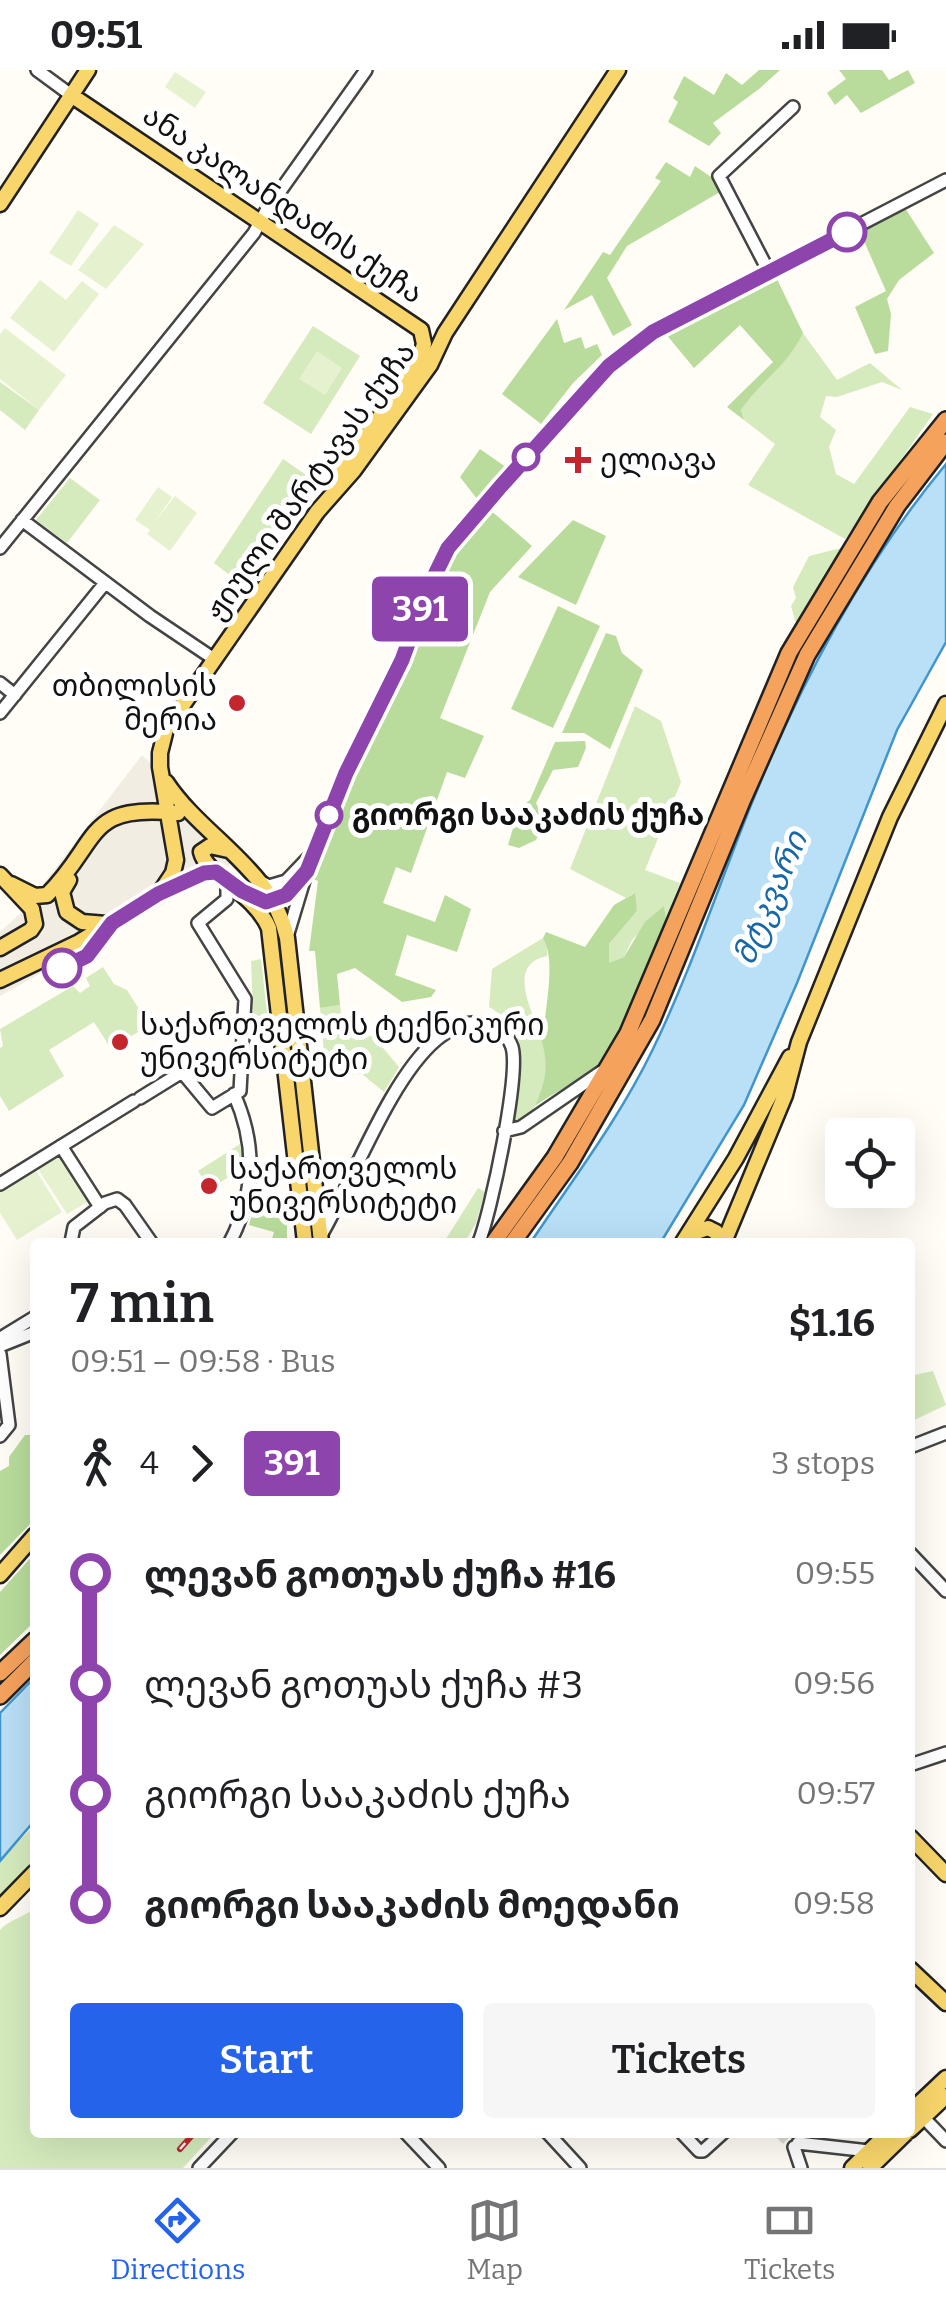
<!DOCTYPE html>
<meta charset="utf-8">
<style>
:root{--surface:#fff;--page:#f6f6f6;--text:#202124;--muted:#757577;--line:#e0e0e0;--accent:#2563eb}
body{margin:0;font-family:Bitter,"Noto Sans Georgian",serif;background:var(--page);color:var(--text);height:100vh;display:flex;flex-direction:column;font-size:38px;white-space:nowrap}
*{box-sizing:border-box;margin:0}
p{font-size:32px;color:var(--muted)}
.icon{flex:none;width:55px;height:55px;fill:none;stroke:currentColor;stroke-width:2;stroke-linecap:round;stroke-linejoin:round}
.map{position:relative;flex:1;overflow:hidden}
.sheet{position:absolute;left:30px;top:1168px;width:885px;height:900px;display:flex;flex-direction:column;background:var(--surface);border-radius:10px;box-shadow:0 10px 40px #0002}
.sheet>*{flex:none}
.badge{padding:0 20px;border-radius:8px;font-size:35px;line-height:65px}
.tools{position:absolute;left:825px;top:1048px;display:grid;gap:20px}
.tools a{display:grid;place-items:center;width:90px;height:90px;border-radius:10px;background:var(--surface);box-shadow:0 10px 40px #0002;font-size:50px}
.map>.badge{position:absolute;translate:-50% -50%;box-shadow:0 0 0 5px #fff}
.legs{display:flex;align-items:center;gap:15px;height:110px;padding:0 40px;font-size:32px}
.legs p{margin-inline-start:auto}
.summary{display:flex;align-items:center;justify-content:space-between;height:170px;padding:0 40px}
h1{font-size:55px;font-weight:600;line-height:75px}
.action{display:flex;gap:20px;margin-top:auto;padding:20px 40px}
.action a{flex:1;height:115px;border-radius:10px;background:var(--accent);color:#fff;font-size:40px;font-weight:600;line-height:115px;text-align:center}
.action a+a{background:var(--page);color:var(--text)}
ul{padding:0 40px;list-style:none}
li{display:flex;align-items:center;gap:35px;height:110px;font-size:38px}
li i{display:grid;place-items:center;width:15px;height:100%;margin:0 12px;background:currentColor}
li i::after{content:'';width:25px;height:25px;margin:-12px;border:8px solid;border-radius:50%;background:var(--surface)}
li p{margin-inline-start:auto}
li:first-child i{background:linear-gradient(#0000 50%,currentColor 0)}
li:last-child i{background:linear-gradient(currentColor 50%,#0000 0)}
.status{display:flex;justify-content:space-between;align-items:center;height:70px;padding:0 50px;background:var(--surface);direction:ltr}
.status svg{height:28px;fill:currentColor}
.dock{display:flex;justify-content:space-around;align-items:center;height:140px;border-top:2px solid var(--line);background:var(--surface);font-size:28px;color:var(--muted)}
.dock a{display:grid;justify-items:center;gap:5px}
.dock .selected{color:var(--accent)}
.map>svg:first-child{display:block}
</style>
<div class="status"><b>09:51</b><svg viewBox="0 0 49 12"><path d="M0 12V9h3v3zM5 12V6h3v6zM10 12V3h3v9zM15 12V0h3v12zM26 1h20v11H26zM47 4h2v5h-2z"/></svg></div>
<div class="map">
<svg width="946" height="2098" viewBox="0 0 946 2098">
<rect width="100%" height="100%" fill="#fffdf5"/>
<path fill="#d5ebbd" d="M313,256L360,286L311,364L263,333Z
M803,263L837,310L870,293L902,320L882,312L837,327L826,326L820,347L836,360L829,377L836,404L854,414L910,337L933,344L845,469L748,415L775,374L744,350L741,340C759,312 790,293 803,263Z
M0,312L39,340L25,360L0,340Z
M283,389L309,407L236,510L214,493Z
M70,408L100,430L67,473L36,450Z
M841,478L796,554L791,536L796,528L793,517L809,486Z
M635,636L661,651L681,712L645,800L680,813L666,849L664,838L632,870L624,887L608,894L609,874L637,841L634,823L626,828L570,799Z
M543,868L547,874V886C498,896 544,959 547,987C548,1004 545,1017 537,1032C532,1042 527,1051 517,1055L511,1047C517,1004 534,962 489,937L492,899Z
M261,889L270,970L254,967L251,891Z
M103,897L114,914L127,920L149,955L111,979L94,952L49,980L64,1006L9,1041L0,1026V978L3,976L0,959L73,916L80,923L90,916L86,908Z
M340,935L344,967L373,966L399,997L384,1022L362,1004L326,1005L320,938Z
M240,1074L244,1097L210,1119L198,1101Z
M478,1118L485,1122L476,1153L465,1172H444Z
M933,1301L946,1335L910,1352V1306Z
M35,1755V1789L0,1826V1790Z
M35,1838V2062L215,2063L183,2098H0V1860C9,1850 22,1848 35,1838Z"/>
<path fill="#b9dc9c" d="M759,0H780L759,19L713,53L721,63L709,76L668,52L678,32L673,28L684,6L714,25L726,3L742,15Z
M839,0H882L889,10L908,0L915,13L861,43L847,25L835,35L827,23L846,9Z
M666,92L690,107L695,96L714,109L720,122L627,176L607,208L632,255L613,266L592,225L564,240L603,182L610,185L661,111L655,108Z
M905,138L934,183L899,210L887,229L891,244L888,281L875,284L855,237L886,221L860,162Z
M775,205L803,263C790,293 760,312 741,340L744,350L727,337L773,292L740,255L694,298L665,263Z
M557,249L564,273L581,267L585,279L597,274L602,285L573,313L541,354L502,324Z
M480,379L510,400L481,434L460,407Z
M489,439L532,476L490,522L440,648L484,666L465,708L447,702L411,803L396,797L383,833L435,852L445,825L471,839L457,882L407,865L395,905L436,920L431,927L402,932L355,898L337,904L340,935L320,938L315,881H309L318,811L311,808L341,725L411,591L439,504L452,480Z
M573,450L606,466L576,535L518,507Z
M558,536L600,556L553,658L511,639Z
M606,563L616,566L622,583L643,600L610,679L584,663H562Z
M585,671L586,678L578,697L553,700L536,733L545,751L536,770L519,778L508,775L519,738L530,730L555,672Z
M635,823L637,841L609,874V893L624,887L645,852L664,836L666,849C653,884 622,976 595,998C577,1013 554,1022 535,1036C550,1002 548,988 536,953L545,950C547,927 555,888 543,868L546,862L585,877L614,835Z
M255,1133L287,1143V1172H271L274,1162L249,1155Z
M25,1365H35V1449L0,1485V1401L9,1396V1387Z
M35,1483V1551L0,1585V1522Z"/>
<path fill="#e6f2cf" d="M175,2L206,22L195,38L165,17Z
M78,140L99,154L71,196L49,183Z
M114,155L144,174L106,219L78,200Z
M40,210L66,230L82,211L99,224L54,282L10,248Z
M5,258L66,305L39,340L0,309V264Z
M317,281L342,298L325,325L299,309Z
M158,417L172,427L155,452L175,426L197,443L170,481L147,464L150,460L135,450Z
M60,1080L91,1130L67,1144L36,1096Z
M35,1099L62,1142L17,1170L0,1143V1121Z"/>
<path fill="#f1ede2" d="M142,685L243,780L225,800L0,926V862L22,842Z"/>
<path fill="#b9e0f7" stroke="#3f96cf" stroke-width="2.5" d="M946,394V572L897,660L797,913L744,1035L661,1172H531C573,1109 619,1049 652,981C691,901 718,817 751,735C800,614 862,495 946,394Z
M35,1607V1750L0,1791V1643Z"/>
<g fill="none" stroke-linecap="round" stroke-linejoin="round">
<path stroke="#dbdad3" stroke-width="11" stroke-dasharray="11 5.5" stroke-linecap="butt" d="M779,2062L794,2077"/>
<defs>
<path id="minor" d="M37,0L71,25
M769,202L719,106L793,37
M22,450L150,546L214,589
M0,478L254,163L266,141L366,0
M0,613L15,625
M0,643L105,513
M261,812L269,816L286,811L309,787
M245,823C270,835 284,830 301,808
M287,867L312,784L346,703L402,590L428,519L448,478L501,416L609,296L653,262L946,110
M140,1028L182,1002L212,1038L240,1021L245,929L198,853L227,829V809
M504,1061L521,1057L601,1002
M61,1076L100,1137
M0,1114L134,1031
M320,1167C353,1111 389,1010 436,970C450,958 466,950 485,953C497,954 508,966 512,977C520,1005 491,1142 479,1172
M71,1172L74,1157L105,1133L117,1129L125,1135L151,1172
M230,1172C255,1124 257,1075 234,1024
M2,1275L4,1266L35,1247
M0,1276L35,1262
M0,1284L9,1355L0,1366
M910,1377L946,1363
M910,1483L946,1521
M910,1695L946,1683
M923,2047L946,2071
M405,2062L439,2098
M547,2062L580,2098
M681,2062L699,2081H703L724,2062
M798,2073L869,2081
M794,2077L801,2098
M199,2098L233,2062"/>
<path id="major" d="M71,25L421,260L424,274L420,288L333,415
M0,134L88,0
M166,712C203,768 272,798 287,868L321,1172
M228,780L210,776L201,782C206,805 254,823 269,858L305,1172
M0,805L32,839L35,854L31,860L0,878
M69,810L62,822L67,842L82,852L106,854
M11,814L35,826L47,825C101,771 84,733 178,743
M159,824L173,803L176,790L160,697V683L166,659L317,442L354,400L430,295L445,263L618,0
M0,910L79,872L159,824L211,801
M691,1164L708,1158L716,1162L721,1172
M683,1172L736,1088L790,987
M724,1172L785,1025L799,972L890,747L946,634
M0,1505L35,1465
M910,1767L946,1804
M0,1838L35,1802
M910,1899L946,1933
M910,2042L946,2008
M910,2060L946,2026
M852,2098L889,2062
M870,2098L907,2062"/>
<path id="highway" d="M494,1172L555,1087L628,963L789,583L880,432L946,350
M513,1172L570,1093L652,950L743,729L807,585L897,436L946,372
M0,1603L35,1570
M0,1626L35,1591"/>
</defs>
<use href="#minor" stroke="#444" stroke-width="16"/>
<use href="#major" stroke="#222" stroke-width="19"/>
<use href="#highway" stroke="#222" stroke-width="20"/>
<use href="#minor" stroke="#fff" stroke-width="11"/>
<use href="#major" stroke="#f9d66b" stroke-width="14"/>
<use href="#highway" stroke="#f5a25d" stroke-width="15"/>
<defs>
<path id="rail" d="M180,2079L195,2062"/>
</defs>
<use href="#rail" stroke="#c4262e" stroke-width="6"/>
<use href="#rail" stroke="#fff" stroke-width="2.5" stroke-dasharray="8" stroke-linecap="butt"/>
</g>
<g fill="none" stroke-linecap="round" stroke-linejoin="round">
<defs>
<path id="line-1" d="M62,898L87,886L112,853L158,824L204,803L216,802L242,821L266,832L286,825L307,801L346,703L402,590L428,519L448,478L501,416L609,296L653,262L847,162"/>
</defs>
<use href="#line-1" stroke="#fff" stroke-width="22"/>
<use href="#line-1" stroke="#8e44ad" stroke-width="15"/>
</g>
<g fill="#fff" stroke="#8e44ad" stroke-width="5">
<circle cx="847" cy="162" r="18"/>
<circle cx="526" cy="387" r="12"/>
<circle cx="329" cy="745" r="12"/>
<circle cx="62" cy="898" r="18"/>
</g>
<g fill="#c4262e" stroke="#fff" stroke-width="4">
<path d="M573 375h10v10h10v10h-10v10h-10v-10h-10v-10h10z"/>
<circle cx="237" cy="633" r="10"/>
<circle cx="120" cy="972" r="10"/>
<circle cx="209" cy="1116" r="10"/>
</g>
<g text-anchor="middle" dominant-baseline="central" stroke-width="10" stroke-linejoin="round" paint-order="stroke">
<g font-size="30" fill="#111" stroke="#fff">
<text transform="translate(283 134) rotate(34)">ანა კალანდაძის ქუჩა</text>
<text transform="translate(310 411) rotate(-54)">ჟიული შარტავას ქუჩა</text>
</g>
<g font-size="30" fill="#111" stroke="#fff" text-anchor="start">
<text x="600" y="390">ელიავა</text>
<text x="217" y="616" text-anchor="end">თბილისის<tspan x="217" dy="34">მერია</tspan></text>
<text x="140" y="955">საქართველოს ტექნიკური<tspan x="140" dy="34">უნივერსიტეტი</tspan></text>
<text x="229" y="1099">საქართველოს<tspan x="229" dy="34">უნივერსიტეტი</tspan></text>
</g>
<g font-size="30" font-weight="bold" fill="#111" stroke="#fff" text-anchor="start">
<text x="352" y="745">გიორგი სააკაძის ქუჩა</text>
</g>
<g font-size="32" font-style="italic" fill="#1768a6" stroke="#fff">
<text transform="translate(770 828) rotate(-67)">მტკვარი</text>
</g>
</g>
</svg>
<div class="tools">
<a><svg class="icon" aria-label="locate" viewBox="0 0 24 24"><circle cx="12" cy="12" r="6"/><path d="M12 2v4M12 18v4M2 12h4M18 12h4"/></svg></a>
</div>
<b class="badge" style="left:420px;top:539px;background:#8e44ad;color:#fff">391</b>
<section class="sheet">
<div class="summary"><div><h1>7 min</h1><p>09:51 – 09:58 · Bus</p></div><b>$1.16</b></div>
<div class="legs"><svg class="icon" aria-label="walk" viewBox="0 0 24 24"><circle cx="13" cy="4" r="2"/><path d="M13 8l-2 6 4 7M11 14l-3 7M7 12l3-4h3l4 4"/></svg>4<svg class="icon" aria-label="forward" viewBox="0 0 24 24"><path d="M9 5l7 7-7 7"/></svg><b class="badge" style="background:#8e44ad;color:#fff">391</b><p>3 stops</p></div>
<ul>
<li><i style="color:#8e44ad"></i><b>ლევან გოთუას ქუჩა #16</b><p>09:55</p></li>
<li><i style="color:#8e44ad"></i><span>ლევან გოთუას ქუჩა #3</span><p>09:56</p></li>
<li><i style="color:#8e44ad"></i><span>გიორგი სააკაძის ქუჩა</span><p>09:57</p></li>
<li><i style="color:#8e44ad"></i><b>გიორგი სააკაძის მოედანი</b><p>09:58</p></li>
</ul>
<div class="action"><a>Start</a><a>Tickets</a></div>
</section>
</div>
<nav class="dock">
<a class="selected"><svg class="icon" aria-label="directions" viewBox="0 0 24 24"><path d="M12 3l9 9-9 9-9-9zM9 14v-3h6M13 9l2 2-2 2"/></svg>Directions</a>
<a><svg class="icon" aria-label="map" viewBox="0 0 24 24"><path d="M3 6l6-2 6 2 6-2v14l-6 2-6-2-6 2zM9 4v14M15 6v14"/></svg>Map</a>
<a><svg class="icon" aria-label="tickets" viewBox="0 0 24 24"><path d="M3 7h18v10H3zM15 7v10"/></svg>Tickets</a>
</nav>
